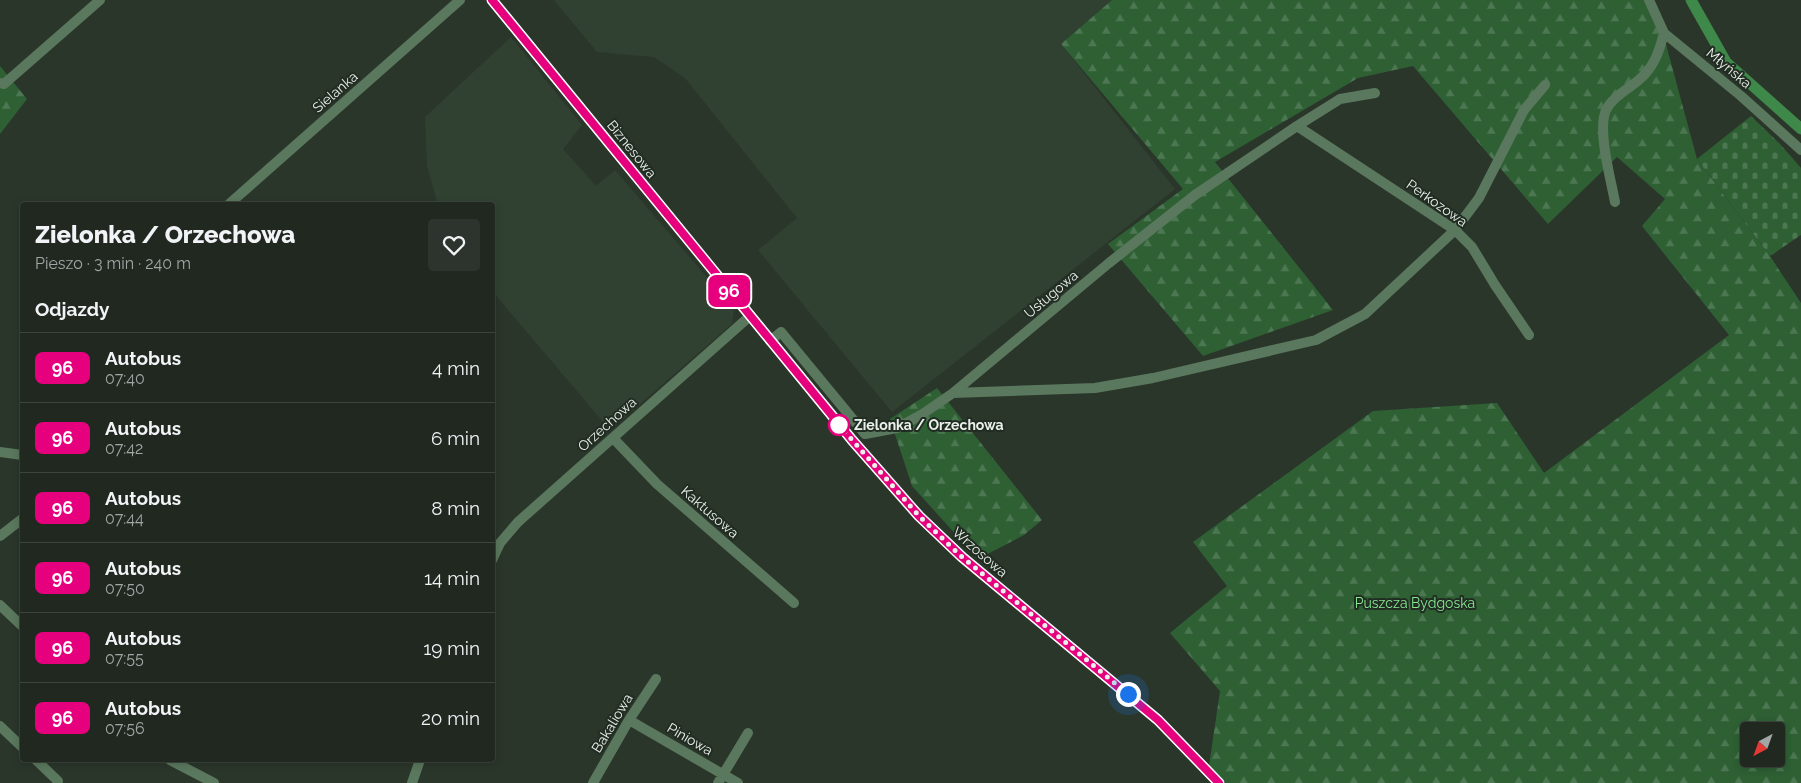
<!DOCTYPE html>
<html lang="pl">
<meta charset="utf-8">
<style>
:root{--surface:#202820;--page:#2d342d;--text:#f1f3f6;--muted:#a2a6a5;--line:#3d443e}
body{margin:0;font-family:Raleway,sans-serif;background:var(--page);color:var(--text);height:100vh;display:flex;flex-direction:column;font-size:19px;white-space:nowrap}
*{box-sizing:border-box;margin:0}
p{font-size:16px;color:var(--muted)}
.icon{flex:none;width:28px;height:28px;fill:none;stroke:currentColor;stroke-width:2;stroke-linecap:round;stroke-linejoin:round}
.map{position:relative;flex:1;overflow:hidden}
.panel{position:absolute;left:20px;top:202px;width:475px;height:560px;display:flex;flex-direction:column;background:var(--surface);border-radius:5px;box-shadow:0 2px 8px #0003,0 0 0 1px var(--line)}
.panel>*{flex:none}
.badge{padding:0 10px;border-radius:8px;font-size:18px;line-height:32px}
.needle{width:32px;rotate:221deg}
.tools{position:absolute;left:1740px;top:722px;display:grid;gap:10px}
.tools a{display:grid;place-items:center;width:45px;height:45px;border-radius:5px;background:var(--surface);box-shadow:0 2px 8px #0003,0 0 0 1px var(--line);font-size:25px}
.you{position:absolute;width:25px;height:25px;margin:-12px;border:4px solid #fff;border-radius:50%;background:#1a73e8;box-shadow:0 0 0 8px #1a73e833}
.map>.badge{position:absolute;translate:-50% -50%;box-shadow:0 0 0 2px #fff}
h2{padding:0 15px;font-size:19px;line-height:45px}
.round{display:grid;place-items:center;flex:none;width:52px;height:52px;border-radius:5px;background:var(--page)}
.headline{display:flex;align-items:center;justify-content:space-between;height:85px;padding:0 15px}
h1{font-size:24px;font-weight:800;line-height:38px}
ul{padding:0;list-style:none}
li{display:flex;align-items:center;gap:15px;height:70px;padding:0 15px;border-top:1px solid var(--line)}
li div{flex:1}
li b{display:block;font-size:19px}
li em{font-style:normal}
li .badge{min-width:55px;font-weight:700;text-align:center}
.map>svg:first-child{display:block}
</style>
<div class="map">
<svg width="1801" height="783" viewBox="0 0 1801 783">
<defs>
<pattern id="forest-firs" width="22" height="20" patternUnits="userSpaceOnUse" patternTransform="scale(1.25)"><rect width="22" height="20" fill="#2e6034"/><path d="M5 1l3.5 6h-7zM16 11l3.5 6h-7z" fill="#4c7752"/></pattern>
<pattern id="cemetery-stones" width="16" height="16" patternUnits="userSpaceOnUse" patternTransform="scale(1.25)"><rect width="16" height="16" fill="#2e6034"/><path d="M2 7V4a2 2 0 0 1 4 0v3zM10 15v-3a2 2 0 0 1 4 0v3z" fill="#4c7752"/></pattern>
</defs>
<rect width="100%" height="100%" fill="#2b362b"/>
<path fill="#304131" d="M554,0H1112L1061,44L1175,189L892,412L758,250L797,218L685,78L654,57L597,52Z
M511,37L582,125L563,149L596,186L615,170L734,309L732,324L610,430L493,292L492,205H438L427,166L425,117Z"/>
<path fill="url(#forest-firs)" fill-rule="evenodd" d="M1112,0H1654L1697,159L1770,256L1801,303V783H1226L1209,766L1220,691L1170,633L1227,586L1193,542L1373,411L1497,403L1544,473L1729,335L1642,226L1665,199L1617,157L1548,224L1413,66L1358,78L1215,162L1333,310L1203,356L1108,244L1183,189L1061,44ZM1749,731H1776V759H1749Z
M0,66L27,99L0,134Z
M937,388L1042,520L1024,535L978,559L912,486L890,419Z"/>
<path fill="url(#cemetery-stones)" d="M1751,116L1780,144L1801,168V235L1770,256L1697,159Z"/>
<g fill="none" stroke-linecap="round" stroke-linejoin="round">
<path stroke="#3e8949" stroke-width="11" d="M1691,0L1726,62L1801,129"/>
<path stroke="#5a785d" stroke-width="10" d="M492,0L852,440L919,516L963,557L1158,720L1219,783
M1649,0L1664,33L1741,96L1801,150
M0,83L4,84L100,0
M1297,126L1455,230L1472,247L1495,285L1529,335
M1615,202C1611,180 1597,130 1606,110C1614,94 1634,87 1645,74C1656,62 1660,48 1664,33
M228,205L460,0
M770,341L781,332L865,434L897,428L921,415L953,393L1109,263L1195,195L1297,126L1340,99L1375,93
M953,393L1095,388L1153,378L1316,340L1365,314L1455,230L1479,198L1524,110L1545,85
M613,438L657,484L794,603
M0,452L22,455
M0,536L22,519
M492,560L500,543L518,522L750,316
M0,605L22,626
M629,720L738,783
M0,726L22,747
M36,760L58,781
M170,760L214,783
M412,783L420,760
M593,783L629,720L656,679
M718,783L748,733"/>
</g>
<g fill="none" stroke-linecap="round" stroke-linejoin="round">
<defs>
<path id="line" d="M492,0L852,440L919,516L962,557L1158,720L1219,783"/>
</defs>
<use href="#line" stroke="#fff" stroke-width="11"/>
<use href="#line" stroke="#e6007e" stroke-width="8"/>
<path stroke="#eaf1ea" stroke-width="5" stroke-dasharray="0 9" d="M839,425L919,516L962,557L1128,694"/>
</g>
<circle fill="#fff" stroke="#e6007e" stroke-width="2.5" cx="839" cy="425" r="10"/>
<g text-anchor="middle" dominant-baseline="central" stroke-width="4" stroke-linejoin="round" paint-order="stroke">
<g font-size="14" fill="#eaf1ea" stroke="#212c22">
<text transform="translate(1729 68) rotate(40)">Młyńska</text>
<text transform="translate(335 92) rotate(-41)">Sielanka</text>
<text transform="translate(632 149) rotate(51)">Biznesowa</text>
<text transform="translate(1437 203) rotate(35)">Perkozowa</text>
<text transform="translate(1051 294) rotate(-40)">Usługowa</text>
<text transform="translate(607 424) rotate(-42)">Orzechowa</text>
<text transform="translate(710 512) rotate(41)">Kaktusowa</text>
<text transform="translate(980 552) rotate(41)">Wrzosowa</text>
<text transform="translate(612 723) rotate(-59)">Bakaliowa</text>
<text transform="translate(690 739) rotate(30)">Piniowa</text>
</g>
<g font-size="14" font-weight="bold" fill="#eaf1ea" stroke="#212c22" text-anchor="start">
<text x="854" y="425">Zielonka / Orzechowa</text>
</g>
<g font-size="14" fill="#85e891" stroke="#212c22">
<text x="1415" y="603">Puszcza Bydgoska</text>
</g>
</g>
</svg>
<div class="tools">
<a><svg class="needle" viewBox="-14 -14 28 28"><path d="M0-13l5 13h-10z" fill="#e53935"/><path d="M0 13l5-13h-10z" fill="#a2a6a5"/></svg></a>
</div>
<div class="you" style="left:1128px;top:694px"></div>
<b class="badge" style="left:729px;top:291px;background:#e6007e;color:#fff">96</b>
<section class="panel">
<div class="headline"><div><h1>Zielonka / Orzechowa</h1><p>Pieszo · 3 min · 240 m</p></div><a class="round"><svg class="icon" aria-label="heart" viewBox="0 0 24 24"><path d="M12 20l-8-8c-3-5 5-10 8-4 3-6 11-1 8 4z"/></svg></a></div>
<h2>Odjazdy</h2>
<ul>
<li><span class="badge" style="background:#e6007e;color:#fff">96</span><div><b>Autobus</b><p>07:40</p></div><em>4 min</em></li>
<li><span class="badge" style="background:#e6007e;color:#fff">96</span><div><b>Autobus</b><p>07:42</p></div><em>6 min</em></li>
<li><span class="badge" style="background:#e6007e;color:#fff">96</span><div><b>Autobus</b><p>07:44</p></div><em>8 min</em></li>
<li><span class="badge" style="background:#e6007e;color:#fff">96</span><div><b>Autobus</b><p>07:50</p></div><em>14 min</em></li>
<li><span class="badge" style="background:#e6007e;color:#fff">96</span><div><b>Autobus</b><p>07:55</p></div><em>19 min</em></li>
<li><span class="badge" style="background:#e6007e;color:#fff">96</span><div><b>Autobus</b><p>07:56</p></div><em>20 min</em></li>
</ul>
</section>
</div>
